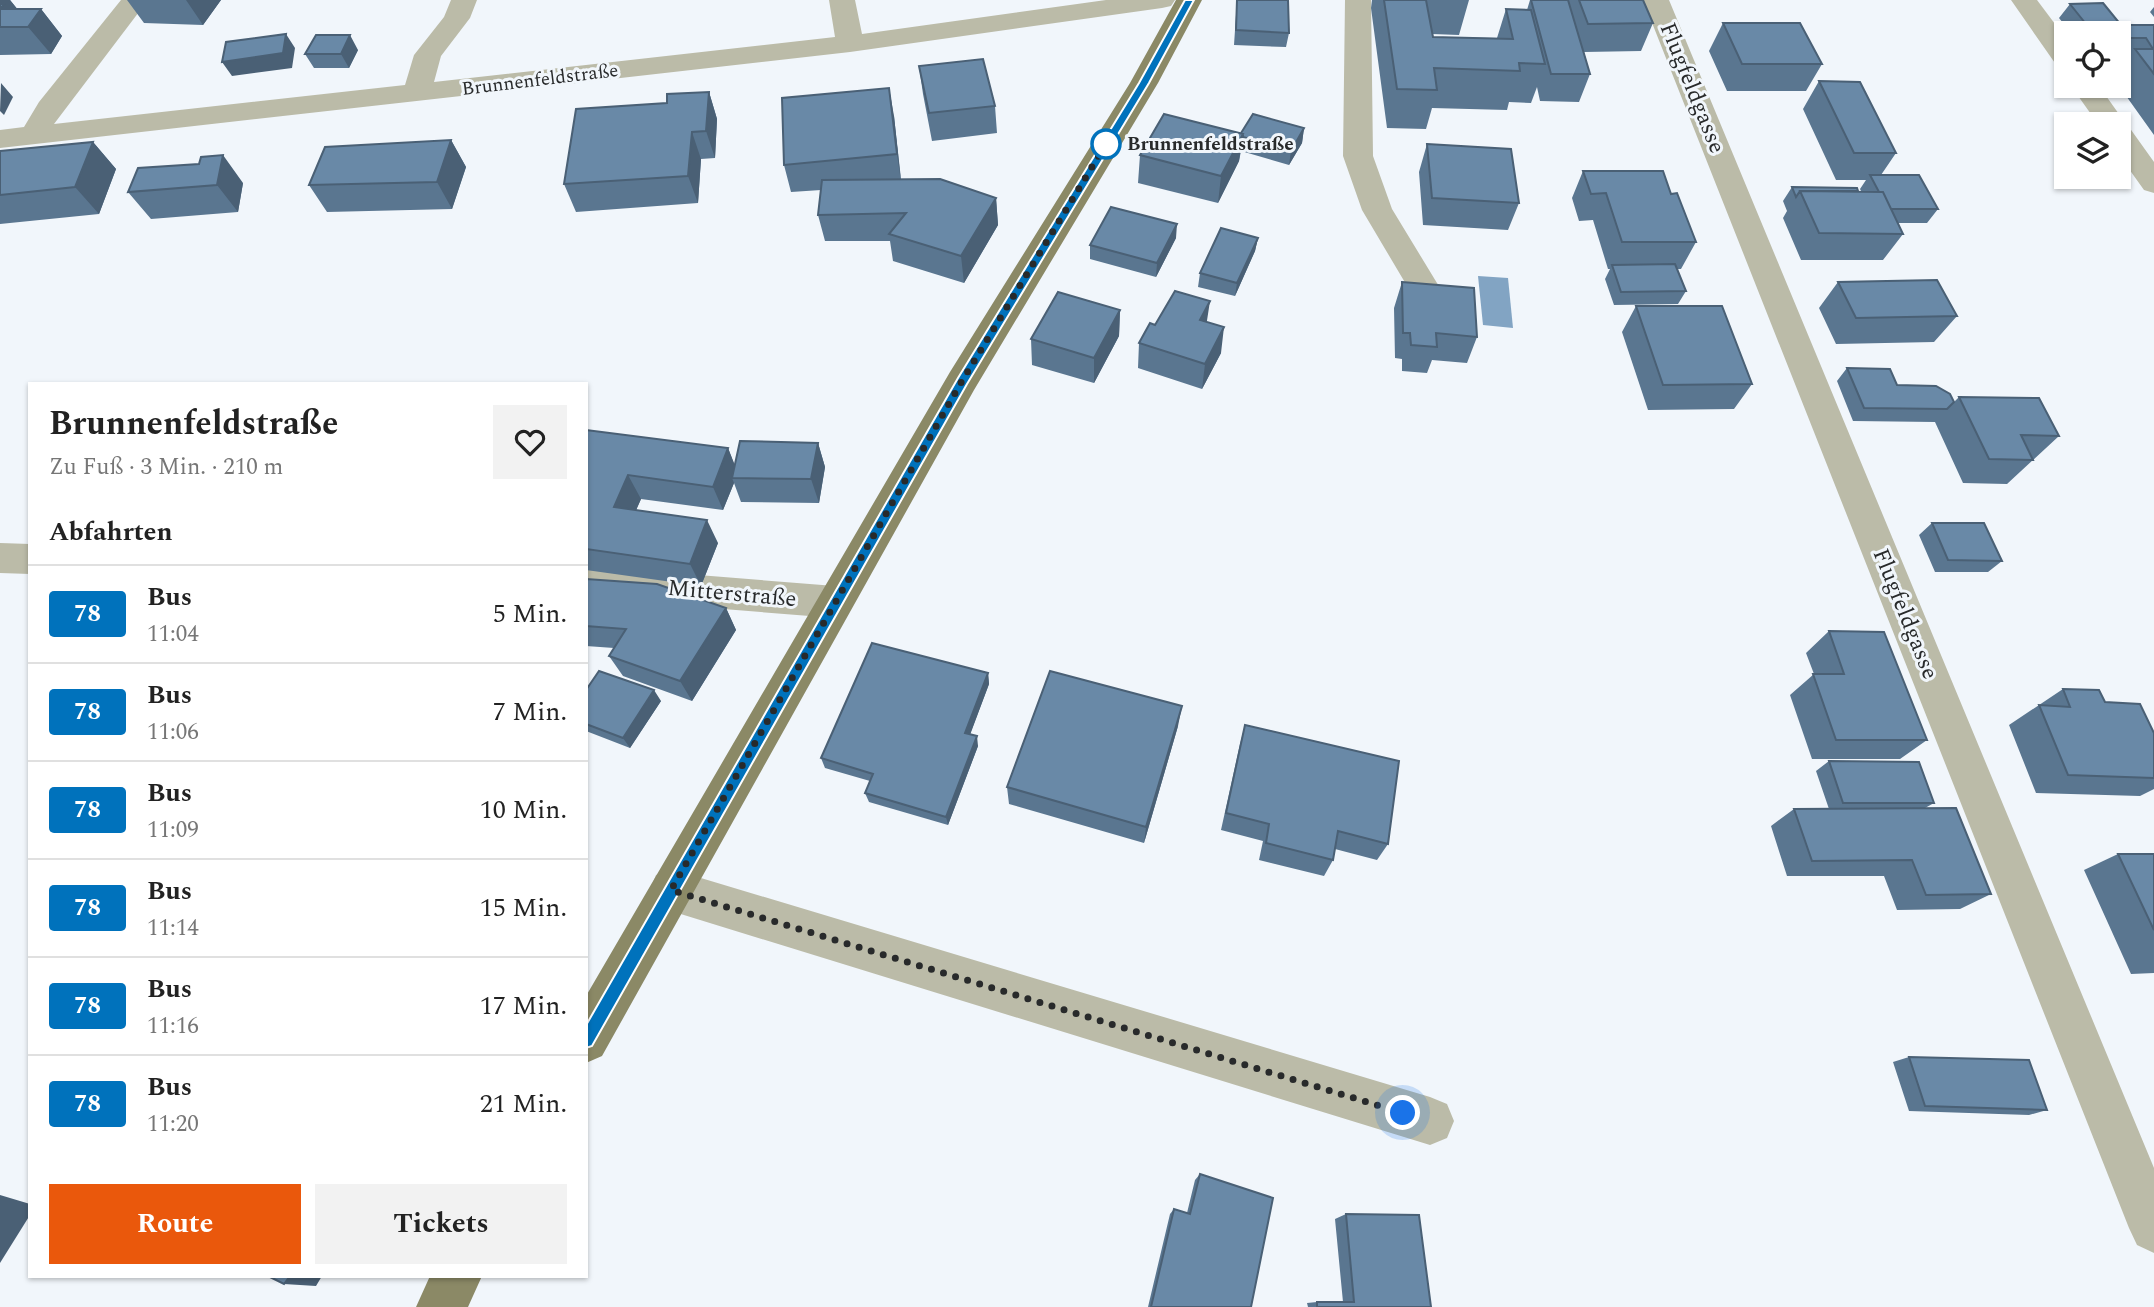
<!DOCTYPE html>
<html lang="de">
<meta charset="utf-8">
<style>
:root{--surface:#fff;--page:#f2f2f2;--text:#222;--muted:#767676;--line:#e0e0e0;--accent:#ea580c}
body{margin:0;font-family:Spectral,serif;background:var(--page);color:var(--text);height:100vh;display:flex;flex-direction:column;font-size:26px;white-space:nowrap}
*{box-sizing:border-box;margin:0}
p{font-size:23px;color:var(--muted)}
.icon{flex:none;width:38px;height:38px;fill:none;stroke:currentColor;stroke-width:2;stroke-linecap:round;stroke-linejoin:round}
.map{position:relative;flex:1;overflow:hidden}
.panel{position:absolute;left:28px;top:382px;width:560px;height:896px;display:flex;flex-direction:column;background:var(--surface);border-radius:0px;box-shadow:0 2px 5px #0004}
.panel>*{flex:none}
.badge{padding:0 14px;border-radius:5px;font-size:24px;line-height:46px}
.tools{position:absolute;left:2054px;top:21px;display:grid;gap:14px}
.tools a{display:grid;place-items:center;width:77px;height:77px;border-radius:0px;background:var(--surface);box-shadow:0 2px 5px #0004;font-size:35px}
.you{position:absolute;width:35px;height:35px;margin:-18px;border:5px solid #fff;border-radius:50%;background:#1a73e8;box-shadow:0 0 0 10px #1a73e833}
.map>.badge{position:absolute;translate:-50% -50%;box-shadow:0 0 0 4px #fff}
h2{padding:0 21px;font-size:26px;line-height:63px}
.round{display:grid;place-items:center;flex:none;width:74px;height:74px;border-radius:0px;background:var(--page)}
.headline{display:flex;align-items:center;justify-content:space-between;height:119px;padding:0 21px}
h1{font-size:33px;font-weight:700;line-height:52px}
.primary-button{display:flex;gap:14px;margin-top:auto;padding:14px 21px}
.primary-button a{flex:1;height:80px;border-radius:0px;background:var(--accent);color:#fff;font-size:28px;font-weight:700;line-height:80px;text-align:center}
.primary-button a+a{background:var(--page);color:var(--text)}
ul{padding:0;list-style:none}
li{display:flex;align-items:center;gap:21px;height:98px;padding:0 21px;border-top:2px solid var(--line)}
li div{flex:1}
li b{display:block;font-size:26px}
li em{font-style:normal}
li .badge{min-width:77px;font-weight:700;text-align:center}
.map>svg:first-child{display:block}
</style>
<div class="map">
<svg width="2154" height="1307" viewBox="0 0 2154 1307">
<rect width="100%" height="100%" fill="#f1f6fb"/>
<path fill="#82a4c3" d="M1478,276L1508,278L1513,328L1483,325Z"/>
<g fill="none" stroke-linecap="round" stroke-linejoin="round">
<path fill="#bbbba8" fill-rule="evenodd" d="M121,0H148L54,124L405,85L414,55L444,17L451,0H477L470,18L441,56L434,82L835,37L829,0H855L862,34L1106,0H1175L1171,6L1162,8L850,52L0,148V130L24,127L39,102Z
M1345,0H1371L1373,156L1392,209L1440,288L1435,296L1424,299L1413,296L1362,210L1343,156Z
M1643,0H1669L2154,1168V1253L2137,1245L2129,1228Z
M2011,0H2037L2067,40V68L2057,66Z
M2071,86H2099L2126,124L2125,126L2129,127L2154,162V193L2144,190L2119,155V124H2098Z
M0,543L30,544V574L0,573Z
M586,566L835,586L848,591L854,602L848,613L835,618L586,598Z
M671,869L1430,1097L1447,1104L1454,1121L1447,1138L1430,1145L671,911L656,905L650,890L656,875Z"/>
<path fill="#8b8966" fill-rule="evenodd" d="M1176,0H1202L1158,83L974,390L602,1056L586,1063V996L950,372L1130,83Z
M430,1276H482L468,1307H416Z"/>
</g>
<path fill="#5a7690" d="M0,0H10L17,9H41L62,36L51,54L0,55Z
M127,0H221L203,25L144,23Z
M1237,0L1289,33L1286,47L1234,45Z
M1372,0H1469L1459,35L1432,34L1433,37L1497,38L1506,9L1527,10L1530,0H1643L1653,23L1641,51L1584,52L1590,74L1579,102L1540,101L1537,87L1531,103L1509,102L1507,110L1432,108L1426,129L1387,128L1371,8Z
M2070,4L2121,25H2154V135L2119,86V68L2121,66H2119V33H2071L2059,18Z
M2154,7V17L2150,12Z
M1723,23L1822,64L1806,91H1727L1709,51Z
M358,50L349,68H314L305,54Z
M919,66L995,106L997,133L932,141L923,94Z
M1819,81L1896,153L1881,175L1938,209L1927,223H1898L1903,234L1883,260H1801L1783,218L1787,211L1783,201L1792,187L1861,191L1860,189L1866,180H1836L1803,109Z
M709,92L717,119L715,158L701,159L698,203L576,212L564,184L667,103Z
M894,116L901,179L996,198L998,225L964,283L893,261L890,241H825L818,215L821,190L791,192L784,165Z
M1304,128L1302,143L1289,165L1241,151L1239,161L1218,203L1138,183L1140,155L1241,133Z
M451,140L466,167L452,209L327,212L309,185Z
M93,142L116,169L99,214L0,224V151Z
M1427,144L1519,203L1508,230L1423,225L1419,172Z
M1583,171L1671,194L1696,242L1681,269H1677L1686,291L1678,304L1614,305L1605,279L1610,269H1608L1593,220L1579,221L1572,198Z
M243,183L238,212L151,219L128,192Z
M1176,238L1156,277L1090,259V245Z
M1258,238L1255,251L1235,296L1198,287L1200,273Z
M1402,282L1477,337L1467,363L1432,360L1427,373L1402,371V359L1395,358L1394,308Z
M1838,282L1957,316L1934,342L1836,344L1819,308Z
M1636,306L1752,384L1734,409L1648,410L1622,332Z
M1120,310L1119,336L1094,383L1032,365L1031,339Z
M1207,322L1221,353L1202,389L1138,368L1139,343L1155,325Z
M1847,368L1897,385L1954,402L1959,397L2059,436L2007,484L1963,483L1935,422L1853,421L1837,381Z
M586,430L728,448L734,464L818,443L825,467L819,503L741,502L734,483L723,510L641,499L636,510L718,543L701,586L586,570Z
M1932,523L2002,561L1988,572H1935L1919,535Z
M586,579L726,608L736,630L692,701L623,676L609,656L614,648L586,646Z
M1829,631L1927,740L1900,759H1812L1790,695L1814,674L1806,653Z
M988,673L989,684L970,734L978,746L948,825L869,802L865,793L870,781L825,768L821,758Z
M2063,689L2105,702L2154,733V789L2140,796L2036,793L2009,725Z
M586,690L661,701L630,748L586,731Z
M1245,725L1388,844L1377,860L1335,849L1333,860L1324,876L1259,860L1263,841L1221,830L1240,744Z
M1178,726L1144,843L1009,804L1007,787Z
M1829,761L1934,803L1925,808L1991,894L1960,909L1897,910L1884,876H1787L1771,826L1794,809H1829L1816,771Z
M2118,854H2154V973L2131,974L2084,870Z
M1909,1057L2047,1110L2029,1115L1909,1111L1893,1062Z
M1200,1174L1251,1307H1148L1170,1214L1174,1209L1187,1213L1195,1180Z
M1346,1214L1431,1307H1308L1307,1303L1317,1302H1343L1335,1219Z"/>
<path fill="#4a6075" d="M0,0H10L24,17L0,16Z
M186,0H221L203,25Z
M41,9L62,36L51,54L28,27Z
M286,34L295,48L292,68L232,76L222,62Z
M350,35L358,50L349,68L341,54Z
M1,83L13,97L4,115L0,111Z
M889,88L894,116L901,182L897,154Z
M709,92L717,119L715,158L706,131Z
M1304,128L1302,143L1289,165L1291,151Z
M692,132L701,159L698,203L688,176Z
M1243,134L1239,161L1218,203L1221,176Z
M451,140L466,167L452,209L437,182Z
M93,142L116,169L99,214L75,187Z
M223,155L243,183L238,212L217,185Z
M996,198L998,225L964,283L961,256Z
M1177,224L1176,238L1156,277L1157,263Z
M1258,238L1255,251L1235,296L1237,283Z
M1210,301L1206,327L1200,320Z
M1120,310L1119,336L1094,383V358Z
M1224,327L1221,353L1202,389L1205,364Z
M818,443L825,467L819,503L811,479Z
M728,448L738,473L732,478L734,483L723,510L713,487Z
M628,475L641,499L627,531L614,507Z
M707,520L718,543L701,586L690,564Z
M726,608L736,630L692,701L680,681Z
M988,673L989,684L967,743L965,733Z
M654,690L661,701L630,748L623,738Z
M1182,706L1178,726L1144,843L1146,827Z
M977,736L978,746L948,825L946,817Z
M0,1195L30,1204V1215L0,1263Z
M290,1276H322L316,1286L284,1284Z"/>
<path fill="#6989a7" stroke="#4a6075" stroke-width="2" d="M1237,0H1288L1289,33L1236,30Z
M1384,0H1426L1433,37L1513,39L1506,9L1531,10L1545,64L1519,63L1520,71L1434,68L1437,90L1397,89Z
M1531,0H1568L1590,74H1551Z
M1579,0H1643L1653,23L1588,24Z
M2103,3L2121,25H2118L2115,28L2090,29L2070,4Z
M0,4H4L0,9H41L28,27H0Z
M1723,23H1800L1822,64H1742Z
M2118,25H2154V74L2135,49H2153L2146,38H2128Z
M286,34L283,53L222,62L226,42Z
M316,35H350L341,54H305Z
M983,59L995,106L929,113L919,66Z
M1819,81L1860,82L1896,153H1854Z
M889,88L897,154L784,165L782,98Z
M709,92L706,131L692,132L688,176L564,184L576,109L667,103V94Z
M1164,114L1243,134L1221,176L1140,155Z
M1253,114L1304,128L1291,151L1243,137V134L1241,133Z
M451,140L437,182L309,185L325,147Z
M93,142L75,187L0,195V151Z
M1427,144L1511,149L1519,203L1432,198Z
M223,155L217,185L128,192L138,168L199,164L201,157Z
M1583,171H1663L1671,194L1677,193L1696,242H1622L1606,193L1591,194Z
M1870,175H1919L1938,209H1891L1883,192H1879Z
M940,179L996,198L961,256L889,234L906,213L818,215L822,180Z
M1792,187L1857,188L1858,191H1800L1796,197Z
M1800,191L1883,192L1903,234L1819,233Z
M1111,207L1177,224L1157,263L1090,245Z
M1221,228L1258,238L1237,283L1200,273Z
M1675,264L1686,291L1621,292L1612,265Z
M1937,280L1957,316L1856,318L1838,282Z
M1402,282L1474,288L1477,337L1436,333L1437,347L1411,345L1410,333H1403Z
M1175,291L1210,301L1200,320L1224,327L1205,364L1139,343L1150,323L1155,325Z
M1058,292L1120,310L1094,358L1031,339Z
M1636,306H1722L1752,384L1663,385Z
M1847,368L1890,369L1897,385L1936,386L1950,394L1954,402L1947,409L1864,408Z
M1959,397L2039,398L2059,436L2021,435L2033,460L1989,459Z
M586,430L728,448L713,487L628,475L614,507L707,520L690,564L586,549Z
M740,441L818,443L811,479L732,478Z
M1932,523H1984L2002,561L1948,560Z
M586,579L657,584L726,608L680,681L609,656L626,629L586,626Z
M1829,631L1884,632L1927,740H1836L1813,674H1844Z
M872,643L988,673L965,733L977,736L946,817L865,793L873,774L821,758Z
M599,671L654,690L623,738L586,724V690Z
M1050,671L1182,706L1146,827L1007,787Z
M2063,689L2099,690L2105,702L2140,704L2154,733V778L2068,775L2039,705L2070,707Z
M1245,725L1399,761L1388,844L1338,831L1333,860L1266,843L1269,824L1226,813Z
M1829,761L1919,762L1934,803H1843Z
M1956,808L1991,894L1926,895L1912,860L1812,861L1794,809Z
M2118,854H2154V930Z
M1909,1057L2029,1060L2047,1110L1925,1106Z
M1200,1174L1273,1198L1251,1307H1151L1174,1209L1190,1214Z
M1346,1214L1419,1215L1431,1307H1317V1302H1354Z
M268,1276H290L284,1284Z"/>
<path fill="#0072bc" stroke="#fff" stroke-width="2" d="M1185,0H1194L1149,83L967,384L592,1046L586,1048L581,1046L578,1040L581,1034L958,378L1139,83Z"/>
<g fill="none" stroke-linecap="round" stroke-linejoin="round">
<path stroke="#282a2b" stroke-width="7" stroke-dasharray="0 12.6" d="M1106,144L1112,134L962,381L671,890L1403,1113"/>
</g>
<circle fill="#fff" stroke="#0072bc" stroke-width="3.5" cx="1106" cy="144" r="14"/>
<g text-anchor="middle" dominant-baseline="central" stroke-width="6" stroke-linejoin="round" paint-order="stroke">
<g font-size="19" fill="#282a2b" stroke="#f1f6fb">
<text transform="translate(540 80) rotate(-7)">Brunnenfeldstraße</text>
</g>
<g font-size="19" font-weight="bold" fill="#282a2b" stroke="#f1f6fb" text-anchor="start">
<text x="1127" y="144">Brunnenfeldstraße</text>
</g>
<g font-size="23" fill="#282a2b" stroke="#f1f6fb">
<text transform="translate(1692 88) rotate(68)">Flugfeldgasse</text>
<text transform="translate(732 594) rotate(5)">Mitterstraße</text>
<text transform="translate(1905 614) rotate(68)">Flugfeldgasse</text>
</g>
</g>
</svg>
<div class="tools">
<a><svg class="icon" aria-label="locate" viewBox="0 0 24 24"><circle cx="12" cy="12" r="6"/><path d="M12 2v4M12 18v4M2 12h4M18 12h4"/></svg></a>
<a><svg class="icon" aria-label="layers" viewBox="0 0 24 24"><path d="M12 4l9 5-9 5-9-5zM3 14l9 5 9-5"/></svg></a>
</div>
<div class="you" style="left:1403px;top:1113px"></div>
<section class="panel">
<div class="headline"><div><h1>Brunnenfeldstraße</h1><p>Zu Fuß · 3 Min. · 210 m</p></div><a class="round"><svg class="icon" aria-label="heart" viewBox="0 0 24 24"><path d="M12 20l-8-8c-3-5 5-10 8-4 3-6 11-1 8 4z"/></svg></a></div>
<h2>Abfahrten</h2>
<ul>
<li><span class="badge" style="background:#0072bc;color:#fff">78</span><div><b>Bus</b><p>11:04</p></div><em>5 Min.</em></li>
<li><span class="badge" style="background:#0072bc;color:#fff">78</span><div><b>Bus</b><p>11:06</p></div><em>7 Min.</em></li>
<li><span class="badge" style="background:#0072bc;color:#fff">78</span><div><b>Bus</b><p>11:09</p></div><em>10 Min.</em></li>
<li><span class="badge" style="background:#0072bc;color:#fff">78</span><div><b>Bus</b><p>11:14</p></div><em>15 Min.</em></li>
<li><span class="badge" style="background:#0072bc;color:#fff">78</span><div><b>Bus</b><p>11:16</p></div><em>17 Min.</em></li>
<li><span class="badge" style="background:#0072bc;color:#fff">78</span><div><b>Bus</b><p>11:20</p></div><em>21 Min.</em></li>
</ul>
<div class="primary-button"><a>Route</a><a>Tickets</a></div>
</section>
</div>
